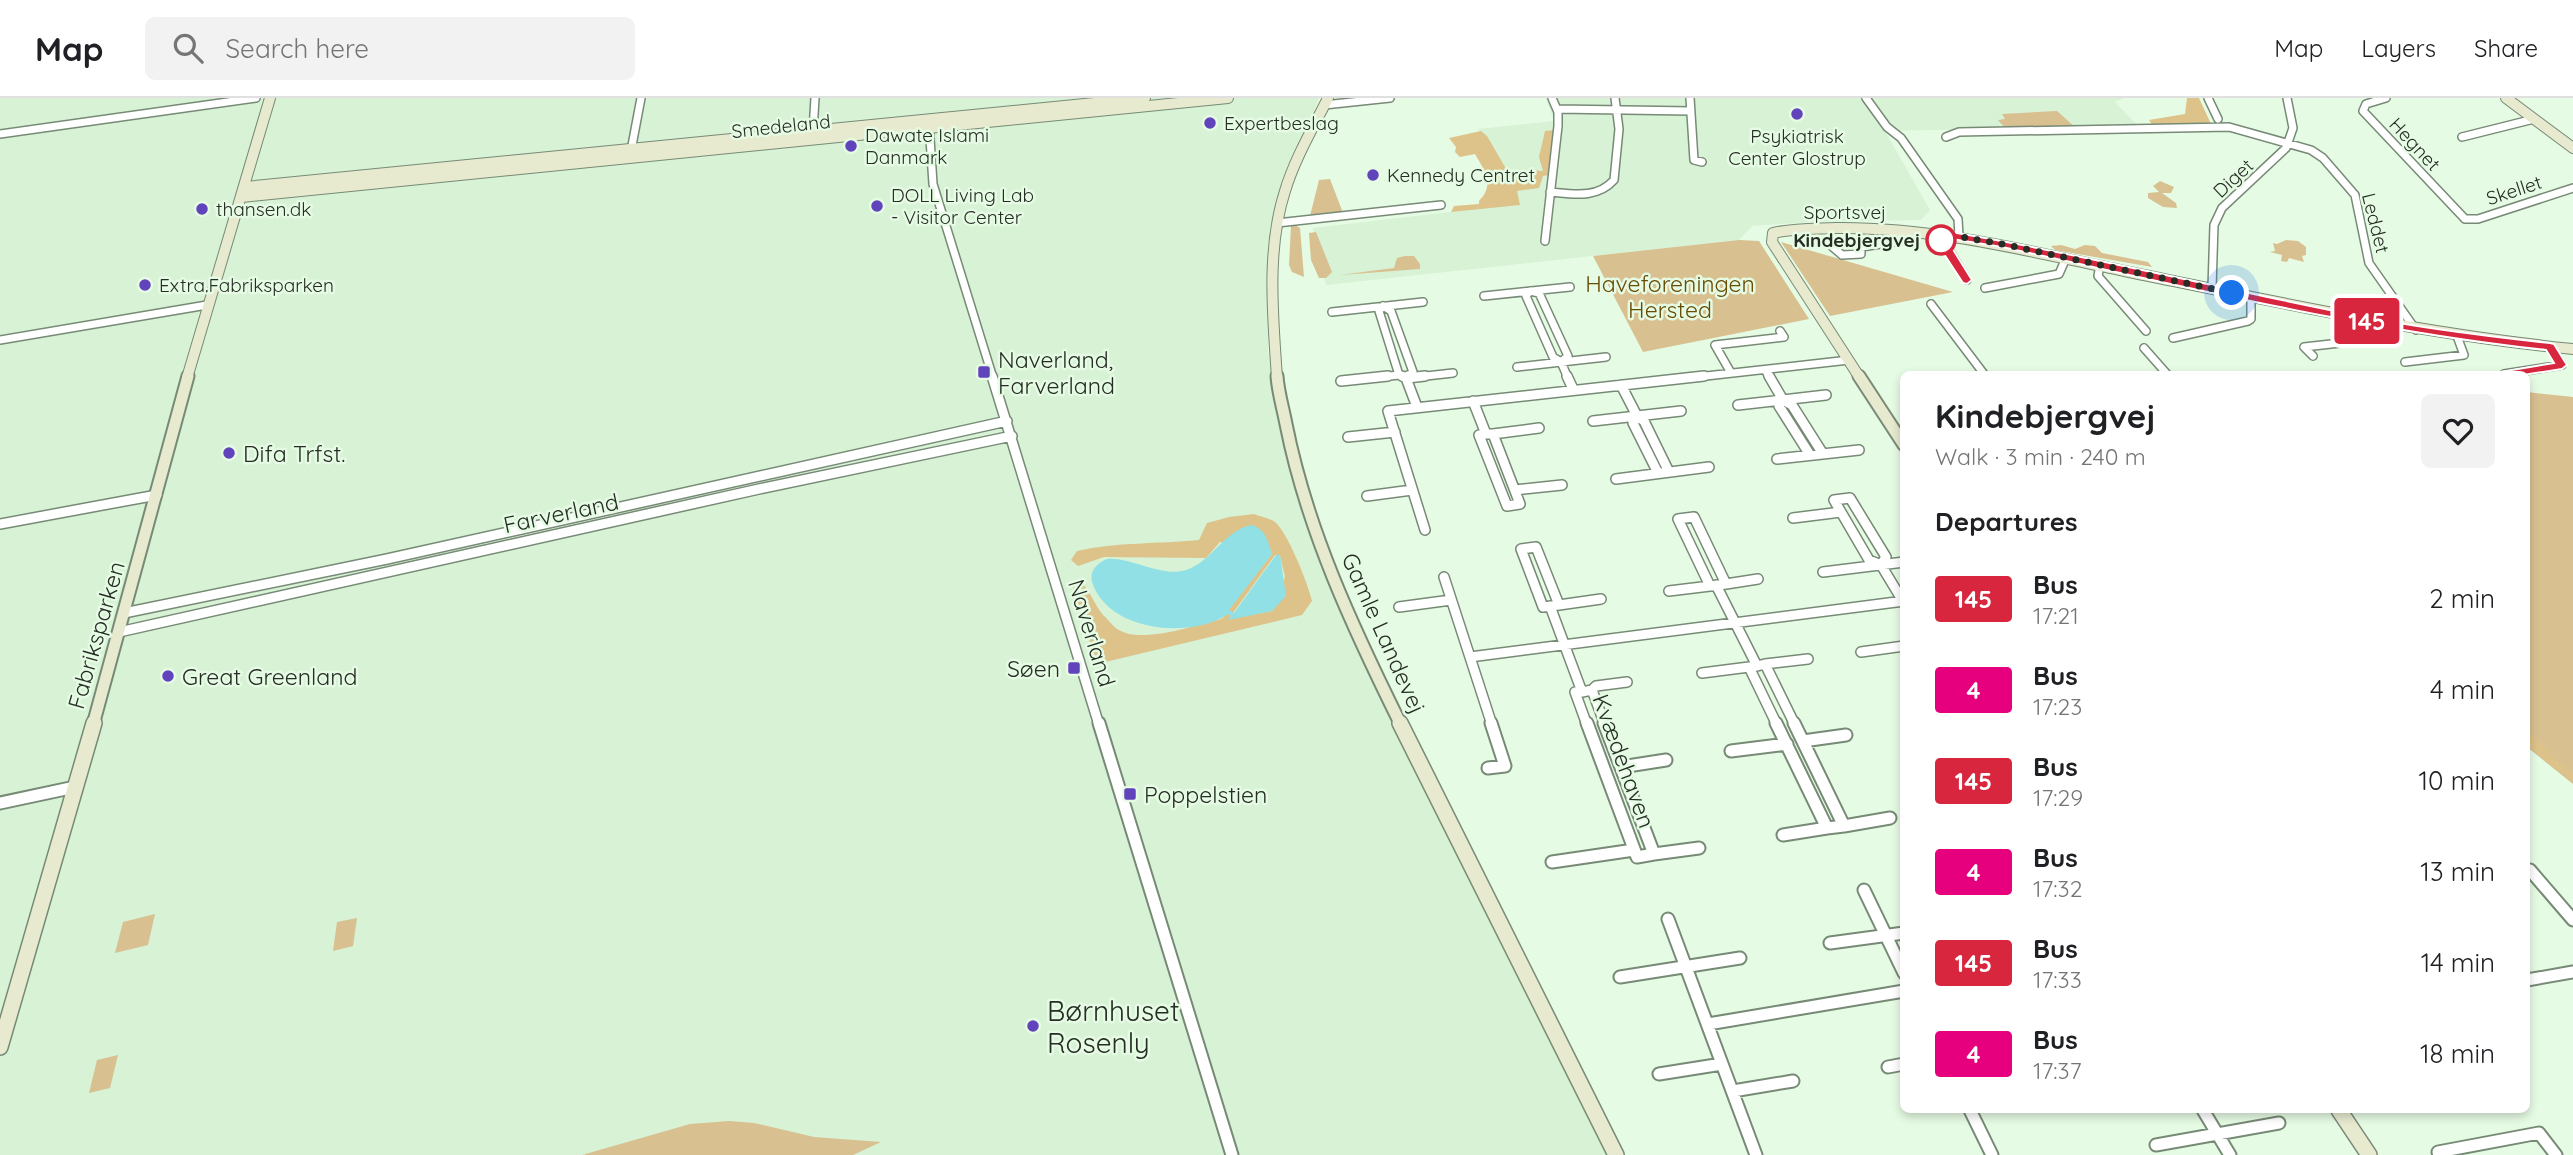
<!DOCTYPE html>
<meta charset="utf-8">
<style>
:root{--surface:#fff;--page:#f2f2f2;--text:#202124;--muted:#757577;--line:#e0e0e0}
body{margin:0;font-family:Quicksand,sans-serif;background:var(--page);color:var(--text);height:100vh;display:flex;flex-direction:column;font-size:26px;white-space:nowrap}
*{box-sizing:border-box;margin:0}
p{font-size:23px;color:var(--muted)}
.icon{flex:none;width:38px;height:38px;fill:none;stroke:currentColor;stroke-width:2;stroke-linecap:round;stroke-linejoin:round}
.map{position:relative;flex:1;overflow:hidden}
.panel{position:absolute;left:1900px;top:273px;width:630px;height:742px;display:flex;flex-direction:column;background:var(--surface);border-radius:10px;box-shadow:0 4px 10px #0003}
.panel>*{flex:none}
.badge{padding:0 14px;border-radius:5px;font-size:24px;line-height:46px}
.you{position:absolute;width:35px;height:35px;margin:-18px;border:5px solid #fff;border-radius:50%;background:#1a73e8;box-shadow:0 0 0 10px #1a73e833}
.map>.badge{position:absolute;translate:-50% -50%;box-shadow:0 0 0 4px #fff}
h2{padding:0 35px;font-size:26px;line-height:63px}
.round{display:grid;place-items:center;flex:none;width:74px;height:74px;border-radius:10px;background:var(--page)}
.headline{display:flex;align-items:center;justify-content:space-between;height:119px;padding:0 35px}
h1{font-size:33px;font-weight:700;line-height:52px}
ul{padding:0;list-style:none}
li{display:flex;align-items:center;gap:21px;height:91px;padding:0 35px}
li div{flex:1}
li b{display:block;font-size:26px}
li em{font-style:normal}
li .badge{min-width:77px;font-weight:700;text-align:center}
header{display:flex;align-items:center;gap:42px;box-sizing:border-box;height:98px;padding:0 35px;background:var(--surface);border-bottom:2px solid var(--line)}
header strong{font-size:33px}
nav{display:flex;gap:38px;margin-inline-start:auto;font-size:24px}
.search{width:490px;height:63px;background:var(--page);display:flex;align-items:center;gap:18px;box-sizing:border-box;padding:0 24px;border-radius:10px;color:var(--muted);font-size:26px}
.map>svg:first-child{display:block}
</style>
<header>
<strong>Map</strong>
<div class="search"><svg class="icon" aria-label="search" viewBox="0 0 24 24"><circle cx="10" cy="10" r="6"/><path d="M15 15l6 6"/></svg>Search here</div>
<nav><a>Map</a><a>Layers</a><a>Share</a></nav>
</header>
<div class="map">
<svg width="2573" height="1057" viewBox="0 0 2573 1057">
<rect width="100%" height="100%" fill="#e6fbe4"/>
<path fill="#d7f2d5" d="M0,0H1319L1303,42L1268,160V255L1308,419L1329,485L1611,1057H0Z
M1546,0H2124L2115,4L2138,28L1885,33L1930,112L1921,122L1810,124L1752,128L1739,142L1326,187L1313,130L1518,106L1478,31L1554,23Z"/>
<path fill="#d8c090" d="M2057,13L2075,29L2006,31L1998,22L2005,21L2002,16Z
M1330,81L1343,115L1310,118L1319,82Z
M2160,83L2174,89L2171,95H2162L2176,105L2177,110L2163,109L2148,100V95L2159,94L2153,88Z
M1295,127L1300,130L1304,179L1292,174L1289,167L1291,128Z
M1316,134L1332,174L1326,180H1319L1311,162L1309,135Z
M1739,142L1759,143L1809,221L1643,254L1593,158Z
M2286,142L2298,143L2306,149V157L2302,158L2304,164L2289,160L2287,164L2281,163L2282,157L2270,154L2275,153L2273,145L2277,146Z
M1781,144L1953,194L1830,218Z
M2061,147L2075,151L2085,147L2095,148L2102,155L2148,164L2152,169L2055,152L2051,148Z
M1405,158H1414L1420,166V171L1340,177L1394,170L1397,160Z
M2527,294L2573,299V686L2527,649Z
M155,816L148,847L115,855L123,824Z
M357,820L353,848L333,853L337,824Z
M118,957L110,990L89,995L97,962Z
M729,1023L754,1025L814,1039L881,1044L853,1057H582L690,1026Z"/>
<path fill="#ddc28a" d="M2187,0H2199L2211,26L2154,29L2149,22L2185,16Z
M1555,32L1549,77L1543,78L1539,90L1517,93L1520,107L1451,114L1454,108L1479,106V103C1495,87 1485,73 1475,56L1460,59L1455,54L1456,49L1449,40L1481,33L1487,38L1509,76L1531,72L1543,73L1539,59L1545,33Z
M1254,416C1261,419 1270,420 1275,424C1288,435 1308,486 1312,503L1302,517L1101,565L1093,554L1072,485L1078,481C1090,491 1093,505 1103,517C1108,521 1113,529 1119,532C1142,546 1196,527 1221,521L1227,516L1231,517L1230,521L1272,513L1285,479L1280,458L1275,457L1233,515L1228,512L1272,456L1220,444L1206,460L1104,459L1078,468L1071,462L1077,453C1117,444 1158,446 1199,442L1207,425L1229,419Z
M2527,633C2544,647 2555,663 2573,675V684L2527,647Z"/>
<path fill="#90e0e5" d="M1251,427C1265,430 1268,443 1272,456L1229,512L1234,515L1276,457H1280L1286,498L1272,513L1228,522L1231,518L1228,516C1192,540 1120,534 1097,495C1094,489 1090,483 1092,475C1094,469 1101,463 1107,461C1128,458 1163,480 1186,472C1212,464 1222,434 1251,427Z"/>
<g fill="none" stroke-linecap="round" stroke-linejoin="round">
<defs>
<path id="street-far2" d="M1690,0L1694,62L1702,64
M1866,0L1887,29L1901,40L1958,121L1959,138
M2208,0L2218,21
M2386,0L2366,6L2363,13L2465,121H2478L2573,90
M1324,7L1390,0
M1557,11L1691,13
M929,25L933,86L993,280
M813,33L815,0
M0,36L256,0
M1946,39L1959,34L2229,29L2311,52L2323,60L2355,97L2369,165L2416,232
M2462,39L2534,21
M630,58L641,0
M1550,94C1573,96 1597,101 1614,82L1619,31L1615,0
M1277,125L1441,107
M1939,135L1967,182
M1545,143L1558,28V14L1552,0
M1828,145L1842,157L1861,156V149L1901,143V132
M2100,167L2098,178L2146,233
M1985,190L2059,176L2066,160
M2212,190L2214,127L2222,110L2286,50L2293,30L2287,0
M1530,193L1539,195L1568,258L1561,264L1553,259L1526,198Z
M1484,198L1570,189
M1931,206L1984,276
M1332,214L1423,204
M2173,240L2248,223L2251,221V199
M0,242L207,207
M2144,250L2167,276
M2313,258L2304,249L2358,243L2361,239L2357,221
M1561,264L1568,280
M2405,264L2464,257L2457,238
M1517,269L1606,259
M1765,272L1770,280
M1731,275L1715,247L1784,239L1780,233
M2504,276L2562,267L2550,248
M1371,280L1399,277
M1406,280L1399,277L1379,213L1383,208L1391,213L1413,274L1406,280
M1408,280L1453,275
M1688,280L1849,262"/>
<path id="street-far1" d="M992,278L1099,627
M1402,278L1406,280
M1567,278L1573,291
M1769,278L1783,302L1779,308L1810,357
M1406,280L1417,309
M1406,280L1408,278
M1407,280L1425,278
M1341,283L1388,278
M1621,287L1637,318L1644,323L1669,374
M1783,302L1792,307L1823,356
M1473,303L1486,336
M1738,307L1826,297
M1637,318L1633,325L1658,375
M1593,323L1681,313
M1486,336H1493L1520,406L1507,408L1479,337Z
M1493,336L1539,330
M1348,339L1395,334
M1777,361L1859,352
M1616,381L1709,369
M1515,392L1562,387
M1367,398L1412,392
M1850,400L1886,459L1881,467L1869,462L1834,402Z
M1694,419L1726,486L1710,488L1678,421Z
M1793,420L1841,414
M0,426L157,397
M1425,432L1388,313L1704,278
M1536,449L1559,507L1543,509L1521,451Z
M1881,467L1904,505
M1823,474L1904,464
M1444,479L1492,627
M1726,486L1758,481
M1716,487L1757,568
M1669,493L1710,488
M1559,507L1601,501
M1550,508L1582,594
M1399,509L1451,502
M124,515L387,461L1007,323
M119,534L759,391L1012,338
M1861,554L1904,548
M1470,559L1904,503
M1765,566L1808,561
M1757,568L1749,569L1777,627
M1757,568L1765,566L1795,627
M1702,575L1749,569
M1592,592L1596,588L1627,584
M1582,594H1575L1587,627
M1582,594L1592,592L1605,627"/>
<path id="street" d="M1099,625L1232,1057
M1587,625L1637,759L1654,756L1604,625
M1776,625L1827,730L1844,728L1794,625
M1803,643L1846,637
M1731,653L1787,646
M1621,669L1666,662
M1488,670L1505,668L1491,625
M0,705L75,689
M1844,728L1890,720
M1783,737L1827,730
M1654,756L1699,750
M1552,764L1634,752
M2530,772L2573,822
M1864,792L1904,875
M1668,821L1756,1057
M1830,845L1904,835
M1620,879L1740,860
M2527,882L2573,874
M1708,926L1904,893
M1888,969L1904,966
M1659,976L1722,966
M1733,993L1793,983
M1970,1012L1992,1057
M2203,1012L2230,1057
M2156,1047L2279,1025
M2439,1057L2438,1054L2539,1035L2556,1057"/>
<path id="secondary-far2" d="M2506,0L2573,50
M245,89L1145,0
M242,99L1228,0
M187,280L270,0
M1277,280C1273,219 1266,152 1285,93C1295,60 1313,30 1328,0
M1860,280L1772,144L1773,135C1794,130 1815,131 1836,130C1936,129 2032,154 2129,174C2276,204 2423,236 2573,251"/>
<path id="secondary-far1" d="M1277,278C1278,294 1283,310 1286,326C1307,432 1353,530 1401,627
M1859,278L1904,347
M93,627L188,278"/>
<path id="secondary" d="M1400,625L1616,1057
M0,949L94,625
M2339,1012L2369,1057"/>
</defs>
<use href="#street-far2" stroke="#778a76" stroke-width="10"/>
<use href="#street-far1" stroke="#778a76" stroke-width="12"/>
<use href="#street" stroke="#778a76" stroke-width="15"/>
<use href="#secondary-far2" stroke="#778a76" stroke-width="12"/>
<use href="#secondary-far1" stroke="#778a76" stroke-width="15"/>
<use href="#secondary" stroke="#778a76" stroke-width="18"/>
<use href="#street-far2" stroke="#fff" stroke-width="7"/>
<use href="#street-far1" stroke="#fff" stroke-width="9"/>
<use href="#street" stroke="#fff" stroke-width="11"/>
<use href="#secondary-far2" stroke="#e7eacf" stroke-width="10"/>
<use href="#secondary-far1" stroke="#e7eacf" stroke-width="11"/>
<use href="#secondary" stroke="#e7eacf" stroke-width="15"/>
</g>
<path fill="#d7263d" stroke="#fff" stroke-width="2" d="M1939,132C2079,155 2216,190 2355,217C2419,230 2485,238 2550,245L2554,246L2567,267L2562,271L2504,280L2500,279V274L2554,265L2546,252C2362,232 2183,188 2002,149L1946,140L1972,182L1967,186L1963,185L1936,144L1934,135Z"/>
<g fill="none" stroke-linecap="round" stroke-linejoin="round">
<path stroke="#252d24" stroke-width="7" stroke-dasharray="0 12.6" d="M1941,142L1942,144L1939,135L2002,146L2232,195"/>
</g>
<g fill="#6143bc" stroke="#e6fbe4" stroke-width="2.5">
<circle cx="1797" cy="16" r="7"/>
<circle cx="1210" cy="25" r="7"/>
<circle cx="851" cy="48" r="7"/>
<circle cx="1373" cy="77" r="7"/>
<circle cx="877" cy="108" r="7"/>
<circle cx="202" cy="111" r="7"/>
<circle cx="145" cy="187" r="7"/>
<rect x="977" y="267" width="14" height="14" rx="3.5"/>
<circle cx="229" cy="355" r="7"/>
<rect x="1067" y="563" width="14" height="14" rx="3.5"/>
<circle cx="168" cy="578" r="7"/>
<rect x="1123" y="689" width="14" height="14" rx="3.5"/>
<circle cx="1033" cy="928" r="7"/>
</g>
<circle fill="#fff" stroke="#d7263d" stroke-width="3.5" cx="1941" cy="142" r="14"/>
<g text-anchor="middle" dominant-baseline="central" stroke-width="5" stroke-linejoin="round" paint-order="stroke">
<g font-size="19" fill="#252d24" stroke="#e6fbe4" text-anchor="start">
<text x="1224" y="25">Expertbeslag</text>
<text x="865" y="37">Dawate Islami<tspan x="865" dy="22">Danmark</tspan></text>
<text x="1797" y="38" text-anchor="middle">Psykiatrisk<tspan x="1797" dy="22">Center Glostrup</tspan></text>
<text x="1387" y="77">Kennedy Centret</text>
<text x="891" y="97">DOLL Living Lab<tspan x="891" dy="22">- Visitor Center</tspan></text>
<text x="216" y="111">thansen.dk</text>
<text x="159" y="187">Extra.Fabriksparken</text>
</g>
<g font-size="19" fill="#252d24" stroke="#e6fbe4">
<text transform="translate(781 28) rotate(-6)">Smedeland</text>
<text transform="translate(2415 46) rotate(47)">Hegnet</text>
<text transform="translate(2233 80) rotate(-43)">Diget</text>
<text transform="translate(2514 92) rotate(-18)">Skellet</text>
<text x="1845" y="114">Sportsvej</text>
<text transform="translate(2376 125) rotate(76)">Leddet</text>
</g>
<g font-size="19" font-weight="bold" fill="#252d24" stroke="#e6fbe4" text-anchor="end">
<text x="1920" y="142">Kindebjergvej</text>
</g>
<g font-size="23" fill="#684c05" stroke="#e6fbe4">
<text x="1670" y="185">Haveforeningen<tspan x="1670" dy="26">Hersted</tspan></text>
</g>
<g font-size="23" fill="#252d24" stroke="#e6fbe4" text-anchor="start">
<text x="998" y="261">Naverland,<tspan x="998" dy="26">Farverland</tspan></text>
<text x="243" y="355">Difa Trfst.</text>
<text x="1060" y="570" text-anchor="end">Søen</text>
<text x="182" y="578">Great Greenland</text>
<text x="1144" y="696">Poppelstien</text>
</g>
<g font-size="23" fill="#252d24" stroke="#e6fbe4">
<text transform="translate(561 415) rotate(-12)">Farverland</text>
<text transform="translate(1092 535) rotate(73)">Naverland</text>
<text transform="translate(1384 535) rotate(66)">Gamle Landevej</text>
<text transform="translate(96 537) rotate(-74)">Fabriksparken</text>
<text transform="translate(1624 663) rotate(70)">Kvædehaven</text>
</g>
<g font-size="28" fill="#252d24" stroke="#e6fbe4" text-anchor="start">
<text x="1047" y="912">Børnhuset<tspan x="1047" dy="32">Rosenly</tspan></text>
</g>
</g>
</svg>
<div class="you" style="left:2232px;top:195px"></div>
<b class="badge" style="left:2367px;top:223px;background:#d7263d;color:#fff">145</b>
<section class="panel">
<div class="headline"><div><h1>Kindebjergvej</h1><p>Walk · 3 min · 240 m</p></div><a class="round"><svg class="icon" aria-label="heart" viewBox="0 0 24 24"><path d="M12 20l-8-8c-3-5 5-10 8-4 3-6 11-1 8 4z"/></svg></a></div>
<h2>Departures</h2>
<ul>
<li><span class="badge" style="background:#d7263d;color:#fff">145</span><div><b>Bus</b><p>17:21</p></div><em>2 min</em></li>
<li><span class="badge" style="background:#e6007e;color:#fff">4</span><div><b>Bus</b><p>17:23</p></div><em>4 min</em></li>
<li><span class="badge" style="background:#d7263d;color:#fff">145</span><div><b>Bus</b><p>17:29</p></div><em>10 min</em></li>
<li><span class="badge" style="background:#e6007e;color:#fff">4</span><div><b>Bus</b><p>17:32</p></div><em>13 min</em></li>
<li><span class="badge" style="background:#d7263d;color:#fff">145</span><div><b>Bus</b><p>17:33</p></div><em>14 min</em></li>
<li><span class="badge" style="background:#e6007e;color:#fff">4</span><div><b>Bus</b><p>17:37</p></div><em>18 min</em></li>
</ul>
</section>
</div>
